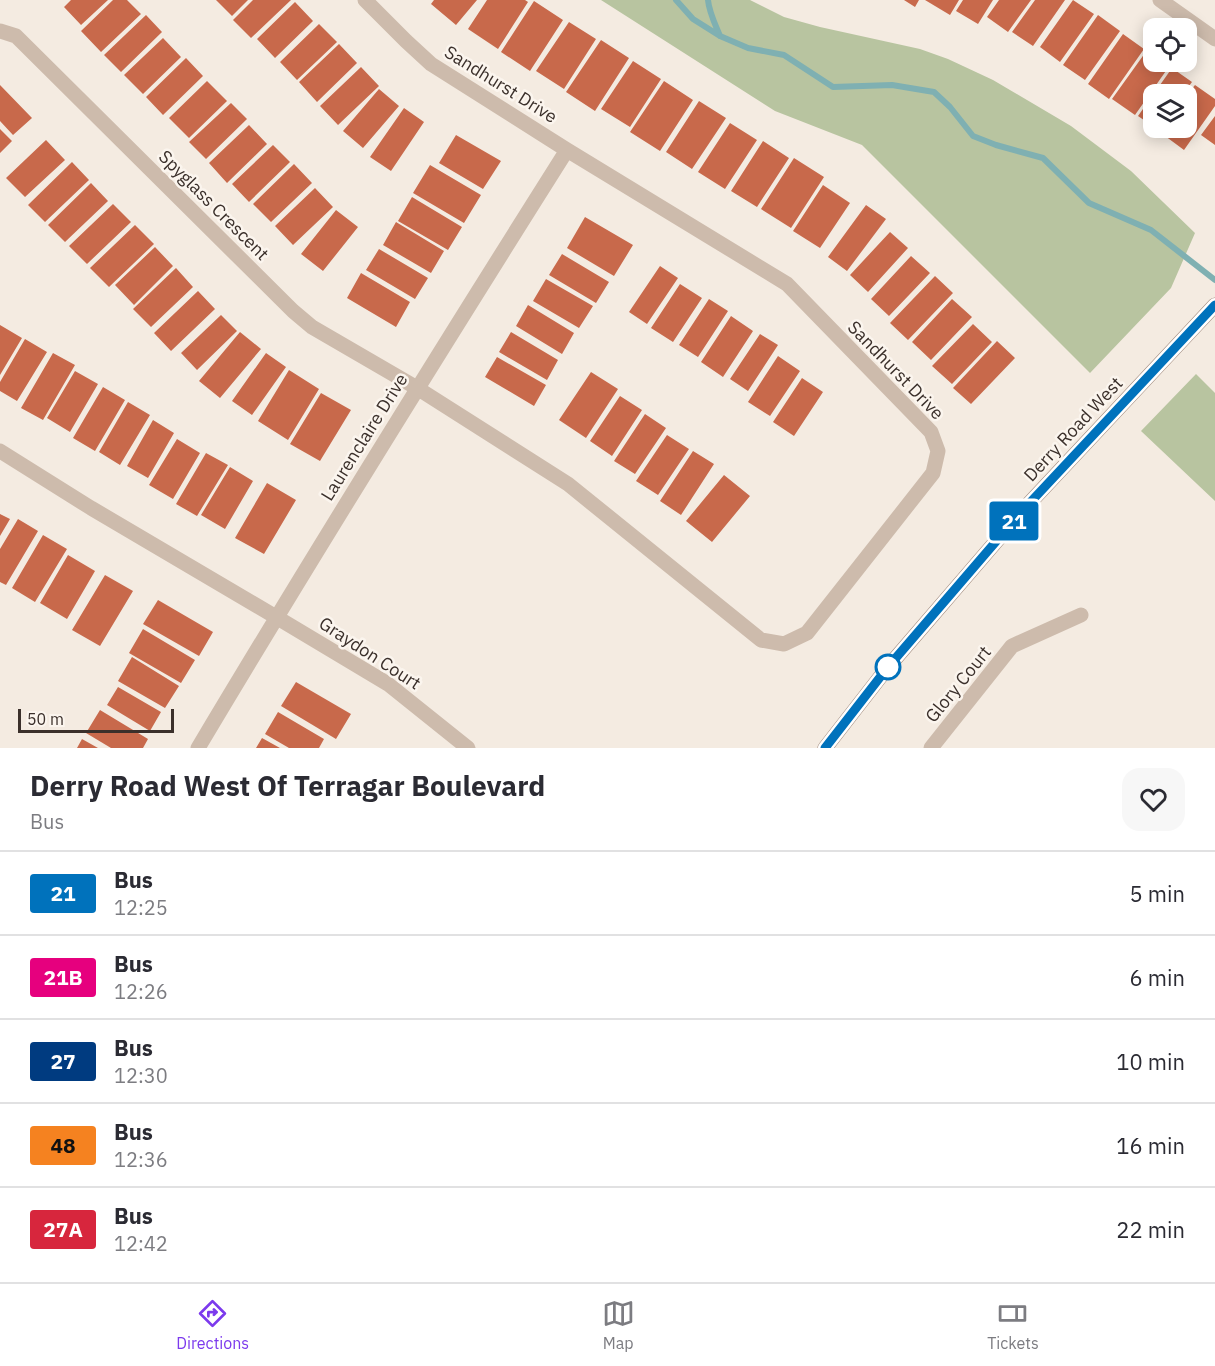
<!DOCTYPE html>
<style>
:root{--surface:#fff;--page:#f7f7f7;--text:#2b2b33;--muted:#7c7c81;--line:#e1e1e2;--accent:#7c3aed}
body{margin:0;font-family:"IBM Plex Sans",sans-serif;background:var(--page);color:var(--text);height:100vh;display:flex;flex-direction:column;font-size:22px;white-space:nowrap}
*{box-sizing:border-box;margin:0}
p{font-size:20px;color:var(--muted)}
.icon{flex:none;width:33px;height:33px;fill:none;stroke:currentColor;stroke-width:2;stroke-linecap:round;stroke-linejoin:round}
.map{position:relative;height:748px;overflow:hidden}
.sheet{display:flex;flex-direction:column;background:var(--surface);flex:1}
.sheet>*{flex:none}
.badge{padding:0 12px;border-radius:4px;font-size:21px;line-height:39px}
.buttons{position:absolute;left:1143px;top:18px;display:grid;gap:12px}
.buttons a{display:grid;place-items:center;width:54px;height:54px;border-radius:12px;background:var(--surface);box-shadow:0 3px 15px #0003;font-size:30px}
.scale{position:absolute;left:18px;bottom:15px;width:156px;box-sizing:border-box;padding-left:6px;border:3px solid #3b302b;border-top:0;font-size:16px;line-height:21px;white-space:nowrap;color:#3b302b;-webkit-text-stroke:4px #fbf5ee;paint-order:stroke}
.map>.badge{position:absolute;translate:-50% -50%;box-shadow:0 0 0 3px #fff}
.round{display:grid;place-items:center;flex:none;width:63px;height:63px;border-radius:18px;background:var(--page)}
.overview{display:flex;align-items:center;justify-content:space-between;height:102px;padding:0 30px}
h1{font-size:28px;font-weight:700;line-height:45px}
ul{padding:0;list-style:none}
li{display:flex;align-items:center;gap:18px;height:84px;padding:0 30px;border-top:2px solid var(--line)}
li div{flex:1}
li b{display:block;font-size:22px}
li em{font-style:normal}
li .badge{min-width:66px;font-weight:700;text-align:center}
.tabs{display:flex;justify-content:space-around;align-items:center;height:84px;border-top:2px solid var(--line);background:var(--surface);font-size:16px;color:var(--muted)}
.tabs a{display:grid;justify-items:center;gap:3px}
.tabs .on{color:var(--accent)}
.map>svg:first-child{display:block}
</style>
<div class="map">
<svg width="1215" height="748" viewBox="0 0 1215 748">
<rect width="100%" height="100%" fill="#f4ebe1"/>
<path fill="#b8c4a0" d="M601,0H750L784,17L820,27L920,49L948,59L993,80L1071,126L1131,171L1195,233L1171,288L1090,373L862,145L775,111Z
M1196,374L1215,393V501L1141,431Z"/>
<g fill="none" stroke-linecap="round" stroke-linejoin="round">
<path stroke="#7fb0b2" stroke-width="6" d="M676,0L693,19L720,36L748,48L784,55L833,87L892,85L934,92L950,107L973,136L996,145L1043,158L1089,203L1151,230L1215,280
M708,0C709,12 715,24 720,36"/>
</g>
<path fill="#c8694b" d="M71,0H108L81,25L64,7Z
M113,0H127L141,14L101,52L81,31Z
M216,0H248L232,16Z
M253,0H291L251,38L233,20Z
M434,0H477L456,25L431,4Z
M487,0H525L528,2L498,49L468,29Z
M904,0H919L915,7Z
M925,0H959L950,15Z
M963,0H993L978,24L956,11Z
M999,0H1031L1008,32L987,17Z
M1035,0H1065L1033,46L1012,32Z
M1073,0L1094,14L1060,62L1040,47Z
M534,1L563,20L530,71L501,52Z
M295,2L313,21L275,58L257,39Z
M146,15L162,32L121,72L104,55Z
M1098,15L1120,31L1085,80L1063,65Z
M569,22L596,39L564,89L536,71Z
M319,24L337,42L297,80L280,62Z
M1123,34L1144,49L1109,99L1088,84Z
M163,38L181,57L143,94L124,75Z
M601,40L629,58L595,111L566,92Z
M339,44L357,63L317,102L299,82Z
M1145,53L1154,59V62H1158L1168,68L1135,115L1112,99Z
M186,58L203,76L163,115L146,97Z
M633,61L661,79L630,127L601,109Z
M361,67L379,86L338,125L320,106Z
M1172,68L1192,82L1183,94H1154V127L1138,116Z
M207,81L227,101L189,138L169,118Z
M664,81L693,100L660,151L630,132Z
M0,85L32,118L13,135L0,121Z
M1195,85L1215,99V106L1184,150L1161,133L1165,128H1186V96Z
M379,89L399,106L363,148L343,131Z
M699,101L726,118L692,169L666,152Z
M231,103L247,119L206,159L189,142Z
M404,108L424,122L391,171L370,157Z
M1215,116V145L1201,135Z
M730,123L757,140L725,189L698,172Z
M249,125L267,144L227,183L209,163Z
M0,129L12,141L0,153Z
M456,135L501,161L483,189L439,163Z
M46,140L65,160L25,197L6,178Z
M763,141L789,158L757,207L731,191Z
M273,145L290,162L249,202L232,184Z
M794,158L824,177L791,228L761,209Z
M72,162L89,180L45,222L28,205Z
M294,164L312,183L271,222L253,204Z
M430,165L481,195L464,223L413,193Z
M91,183L108,201L65,242L48,225Z
M823,185L850,203L820,248L793,231Z
M315,188L333,207L293,245L275,226Z
M412,197L462,227L448,250L398,221Z
M113,204L131,222L87,264L69,246Z
M866,205L886,219L847,271L828,257Z
M336,210L358,227L323,271L301,254Z
M585,217L633,245L614,276L567,248Z
M396,222L444,251L431,273L383,245Z
M135,225L154,244L109,287L90,268Z
M890,232L908,248L868,292L850,275Z
M155,247L173,266L134,305L115,285Z
M379,249L428,278L415,299L366,270Z
M562,254L609,282L596,303L549,275Z
M911,256L930,273L889,316L871,299Z
M660,266L678,278L647,324L629,312Z
M176,268L193,287L151,327L133,309Z
M361,273L410,302L396,327L347,298Z
M935,276L953,293L908,340L890,323Z
M546,279L593,306L579,328L533,301Z
M680,284L702,298L673,342L651,328Z
M198,291L215,309L171,351L154,333Z
M709,299L728,311L698,357L679,345Z
M952,299L972,317L931,360L912,342Z
M528,305L574,333L562,354L516,326Z
M221,315L237,331L197,370L181,353Z
M731,316L753,331L723,377L701,362Z
M973,324L992,342L952,384L932,366Z
M0,325L22,338L0,375Z
M240,332L261,349L220,398L199,381Z
M511,332L558,360L547,380L499,352Z
M760,334L778,345L748,391L730,379Z
M25,339L47,352L17,401L0,391V382Z
M997,341L1015,358L971,404L953,388Z
M53,353L75,365L43,420L21,408Z
M266,353L286,367L252,415L232,401Z
M778,356L800,371L770,416L748,402Z
M497,357L546,385L534,406L485,377Z
M289,370L319,389L288,440L258,421Z
M75,371L98,384L70,432L47,418Z
M591,372L618,389L586,438L559,420Z
M802,378L823,392L794,436L773,422Z
M103,387L125,400L95,451L73,438Z
M321,393L351,410L320,461L290,444Z
M620,396L642,410L612,456L590,441Z
M128,402L150,415L120,465L99,452Z
M645,414L666,428L635,474L614,461Z
M153,420L174,433L148,478L127,466Z
M667,435L689,449L658,495L636,481Z
M177,439L200,453L173,499L149,485Z
M693,451L714,464L681,515L660,501Z
M206,453L228,465L197,516L176,504Z
M230,467L253,481L225,529L201,515Z
M724,475L750,496L712,542L686,521Z
M267,483L296,500L264,554L235,538Z
M0,514L10,519L0,536Z
M18,519L38,531L6,585L0,582V549Z
M43,535L67,549L35,602L12,588Z
M68,555L95,571L67,619L40,603Z
M105,575L133,591L100,646L72,630Z
M158,600L213,632L199,656L143,624Z
M143,629L195,660L181,683L129,653Z
M132,657L179,686L165,708L118,681Z
M296,682L351,714L336,739L281,706Z
M118,687L161,712L150,731L107,705Z
M100,710L148,739L143,748H111L86,733Z
M278,712L324,739L319,748H289L265,734Z
M262,738L280,748H256Z
M82,739L98,748H77Z"/>
<g fill="none" stroke-linecap="round" stroke-linejoin="round">
<path stroke="#cdbbac" stroke-width="15" d="M1160,0L1215,39
M0,31L16,36L293,311L312,327L417,388L568,484L761,640L784,644L807,633L933,473L938,451L931,432L787,284L567,150L431,64L406,41L365,0
M0,451L91,508L276,617L388,684L468,748
M198,748C318,547 442,348 567,150
M931,748L1012,646L1081,615"/>
<path stroke="#a18a7d" stroke-width="15" d="M825,748L888,667L1024,509L1215,305"/>
</g>
<g fill="none" stroke-linecap="round" stroke-linejoin="round">
<defs>
<path id="line" d="M825,748L888,667L1024,509L1215,305"/>
</defs>
<use href="#line" stroke="#fff" stroke-width="14"/>
<use href="#line" stroke="#0072bc" stroke-width="9"/>
</g>
<circle fill="#fff" stroke="#0072bc" stroke-width="3" cx="888" cy="667" r="12"/>
<g text-anchor="middle" dominant-baseline="central" stroke-width="5" stroke-linejoin="round" paint-order="stroke">
<g font-size="18" fill="#3b302b" stroke="#fbf5ee">
<text transform="translate(501 84) rotate(32)">Sandhurst Drive</text>
<text transform="translate(214 205) rotate(45)">Spyglass Crescent</text>
<text transform="translate(896 370) rotate(46)">Sandhurst Drive</text>
<text transform="translate(1073 429) rotate(-47)">Derry Road West</text>
<text transform="translate(364 437) rotate(-58)">Laurenclaire Drive</text>
<text transform="translate(370 653) rotate(33)">Graydon Court</text>
<text transform="translate(958 684) rotate(-51)">Glory Court</text>
</g>
</g>
</svg>
<div class="buttons">
<a><svg class="icon" aria-label="locate" viewBox="0 0 24 24"><circle cx="12" cy="12" r="6"/><path d="M12 2v4M12 18v4M2 12h4M18 12h4"/></svg></a>
<a><svg class="icon" aria-label="layers" viewBox="0 0 24 24"><path d="M12 4l9 5-9 5-9-5zM3 14l9 5 9-5"/></svg></a>
</div>
<div class="scale">50 m</div>
<b class="badge" style="left:1014px;top:521px;background:#0072bc;color:#fff">21</b>
</div>
<section class="sheet">
<div class="overview"><div><h1>Derry Road West Of Terragar Boulevard</h1><p>Bus</p></div><a class="round"><svg class="icon" aria-label="heart" viewBox="0 0 24 24"><path d="M12 20l-8-8c-3-5 5-10 8-4 3-6 11-1 8 4z"/></svg></a></div>
<ul>
<li><span class="badge" style="background:#0072bc;color:#fff">21</span><div><b>Bus</b><p>12:25</p></div><em>5 min</em></li>
<li><span class="badge" style="background:#e6007e;color:#fff">21B</span><div><b>Bus</b><p>12:26</p></div><em>6 min</em></li>
<li><span class="badge" style="background:#003b80;color:#fff">27</span><div><b>Bus</b><p>12:30</p></div><em>10 min</em></li>
<li><span class="badge" style="background:#f58220;color:#111">48</span><div><b>Bus</b><p>12:36</p></div><em>16 min</em></li>
<li><span class="badge" style="background:#d7263d;color:#fff">27A</span><div><b>Bus</b><p>12:42</p></div><em>22 min</em></li>
</ul>
</section>
<nav class="tabs">
<a class="on"><svg class="icon" aria-label="directions" viewBox="0 0 24 24"><path d="M12 3l9 9-9 9-9-9zM9 14v-3h6M13 9l2 2-2 2"/></svg>Directions</a>
<a><svg class="icon" aria-label="map" viewBox="0 0 24 24"><path d="M3 6l6-2 6 2 6-2v14l-6 2-6-2-6 2zM9 4v14M15 6v14"/></svg>Map</a>
<a><svg class="icon" aria-label="tickets" viewBox="0 0 24 24"><path d="M3 7h18v10H3zM15 7v10"/></svg>Tickets</a>
</nav>
